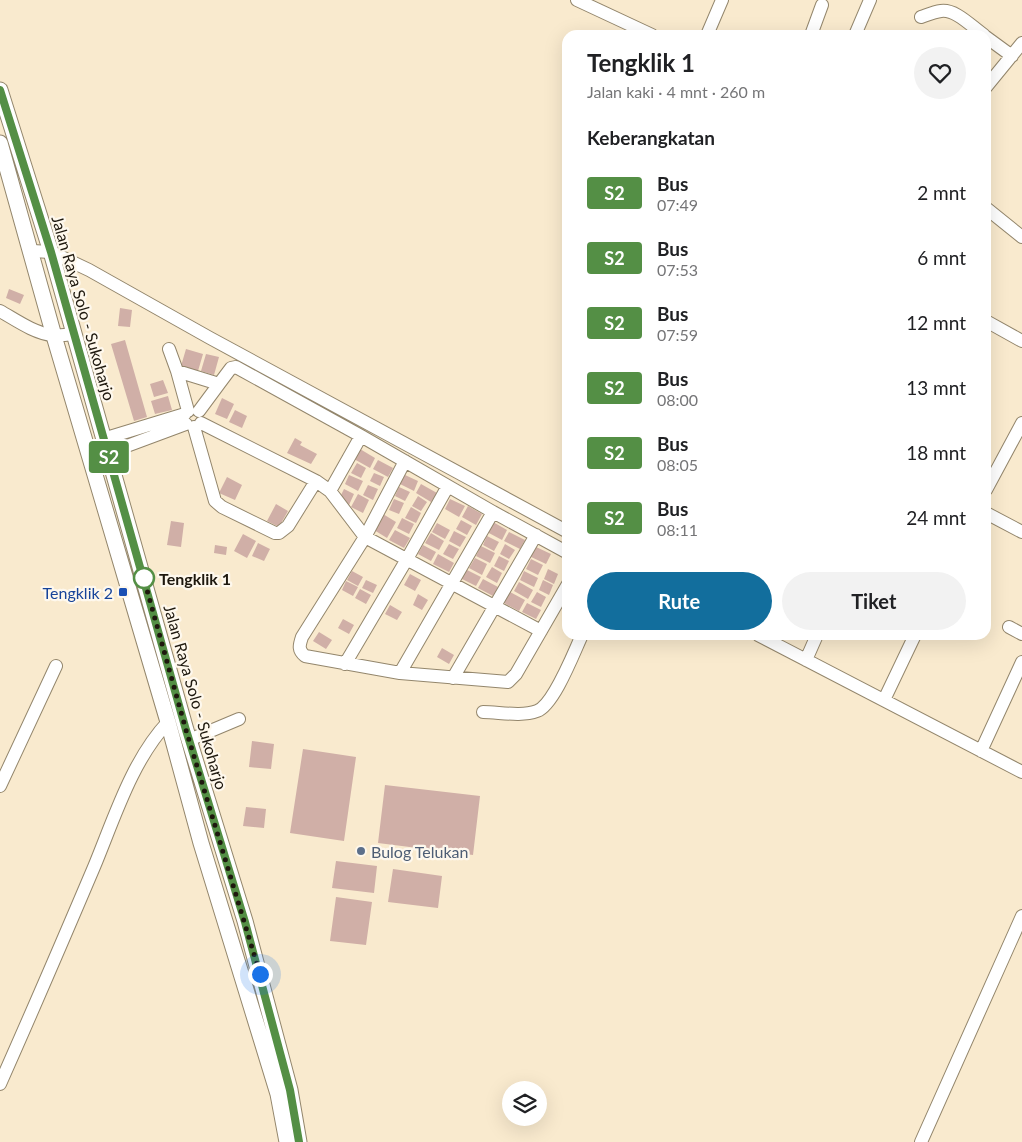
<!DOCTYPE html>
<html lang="id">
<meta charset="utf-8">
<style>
:root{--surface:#fff;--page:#f2f2f2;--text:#202124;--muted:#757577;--accent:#126e9d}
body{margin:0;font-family:Lato,sans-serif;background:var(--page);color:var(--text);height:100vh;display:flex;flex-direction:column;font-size:19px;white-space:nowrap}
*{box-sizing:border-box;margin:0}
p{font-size:16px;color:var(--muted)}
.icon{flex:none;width:28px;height:28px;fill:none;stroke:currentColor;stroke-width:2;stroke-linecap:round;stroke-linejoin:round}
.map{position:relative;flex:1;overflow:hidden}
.sheet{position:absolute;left:562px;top:30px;width:429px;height:610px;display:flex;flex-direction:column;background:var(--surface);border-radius:15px;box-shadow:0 5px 20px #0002}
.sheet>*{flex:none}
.badge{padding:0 10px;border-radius:4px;font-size:18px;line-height:32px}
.controls{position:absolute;left:502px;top:1081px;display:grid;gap:10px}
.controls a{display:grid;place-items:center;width:45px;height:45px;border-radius:50%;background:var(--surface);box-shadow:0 5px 20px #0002;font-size:25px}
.you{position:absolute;width:25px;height:25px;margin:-12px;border:4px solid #fff;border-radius:50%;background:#1a73e8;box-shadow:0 0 0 8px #1a73e833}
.map>.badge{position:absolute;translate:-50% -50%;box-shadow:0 0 0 2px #fff}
h2{padding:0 25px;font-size:19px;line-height:45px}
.round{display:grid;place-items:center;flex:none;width:52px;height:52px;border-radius:26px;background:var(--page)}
.headline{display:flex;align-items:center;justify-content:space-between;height:85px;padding:0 25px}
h1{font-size:24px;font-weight:700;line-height:38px}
.primary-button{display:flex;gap:10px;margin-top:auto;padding:10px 25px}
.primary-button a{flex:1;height:58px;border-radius:30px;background:var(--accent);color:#fff;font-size:20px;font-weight:700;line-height:58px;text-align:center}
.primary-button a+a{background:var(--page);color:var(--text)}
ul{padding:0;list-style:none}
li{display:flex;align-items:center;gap:15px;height:65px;padding:0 25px}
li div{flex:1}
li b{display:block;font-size:19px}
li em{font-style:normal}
li .badge{min-width:55px;font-weight:700;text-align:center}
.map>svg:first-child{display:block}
</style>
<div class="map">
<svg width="1022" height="1142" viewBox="0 0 1022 1142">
<rect width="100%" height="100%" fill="#f9eace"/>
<path fill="#d0afa7" d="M9,289L24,295L20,304L6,298Z
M120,308L132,310L130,327L118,326Z
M125,340L147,417L134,421L111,344Z
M186,349L203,354L198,371L181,366Z
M206,354L219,357L214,375L201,371Z
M163,380L168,393L154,397L150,384Z
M168,396L172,410L155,414L151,401Z
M222,398L234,404L227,419L215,414Z
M235,410L247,416L242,428L229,422Z
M295,438L302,442L300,445L317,454L311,464L287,453Z
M360,449L375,458L370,468L354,459Z
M378,460L393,468L388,477L373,469Z
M357,463L366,468L361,478L351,473Z
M374,473L384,477L380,486L370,481Z
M349,475L363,481L358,491L345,484Z
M405,475L418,481L414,491L400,484Z
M227,477L242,485L235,500L219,493Z
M421,484L437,493L431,502L416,493Z
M368,485L378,489L373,500L363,495Z
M399,487L410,492L405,501L395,496Z
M344,489L354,494L349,505L339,499Z
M358,494L369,500L363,513L351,507Z
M418,496L427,502L421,511L412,506Z
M394,499L404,503L399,514L389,510Z
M450,499L465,506L459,517L445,509Z
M276,504L288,511L279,527L267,521Z
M468,506L482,514L476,525L462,517Z
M411,507L421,513L416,523L405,518Z
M383,514L396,522L387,538L374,530Z
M402,518L414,524L409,534L397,528Z
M461,520L472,526L467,535L456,529Z
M171,521L184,523L181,547L167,545Z
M493,522L507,530L502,540L487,532Z
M437,523L450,530L445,539L432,532Z
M395,530L410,538L404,548L389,540Z
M454,531L466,537L460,547L449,541Z
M509,532L525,540L520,549L504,541Z
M431,533L444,541L439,550L425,543Z
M243,534L256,541L247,558L234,551Z
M487,536L499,542L494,551L483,545Z
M258,543L270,549L264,561L252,556Z
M449,544L459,549L453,559L443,554Z
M505,544L515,550L509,559L500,554Z
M215,545L227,547L226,555L214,553Z
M423,545L436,552L431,561L418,554Z
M481,546L495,553L490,563L476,556Z
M534,546L551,554L546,564L529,556Z
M438,554L454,563L449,572L433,564Z
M499,556L509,561L504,571L494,566Z
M475,558L487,564L482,575L469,568Z
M531,559L543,565L538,575L526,569Z
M492,567L502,573L497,583L486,577Z
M465,569L481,577L476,586L460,578Z
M548,569L558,574L554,584L544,579Z
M352,571L363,577L358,586L347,580Z
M524,571L538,578L534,587L520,580Z
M410,574L421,580L415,591L404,585Z
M483,579L498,587L493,596L478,588Z
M366,580L377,585L373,593L362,588Z
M543,580L553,585L549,595L539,590Z
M346,581L358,587L353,596L342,590Z
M519,582L533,590L528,599L514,591Z
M360,589L371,595L366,604L355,598Z
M510,592L525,600L519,611L504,603Z
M537,592L546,597L541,607L531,602Z
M418,594L428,600L422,610L413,605Z
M527,603L541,610L536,619L522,612Z
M390,605L402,612L397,620L385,614Z
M343,619L354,625L349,634L338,628Z
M319,632L332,640L326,649L313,641Z
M442,648L454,655L449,664L437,657Z
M252,741L274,744L271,769L249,767Z
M303,749L356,757L344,841L290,833Z
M385,785L480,796L473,855L378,843Z
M246,807L266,809L264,828L243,826Z
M336,861L377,866L374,893L332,888Z
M393,869L442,876L438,908L388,902Z
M336,897L372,902L366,945L330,941Z"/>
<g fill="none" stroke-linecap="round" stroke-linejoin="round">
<defs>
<path id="minor" d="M577,0L652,35
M921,17C927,15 934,12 941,11C956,9 972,27 984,35
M707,35L722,0
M811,35L822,5
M855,35L870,0
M986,37L1012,56
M986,87L1022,43
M986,208L1022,237
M32,251L51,252L89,270L210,338L568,532
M0,311C16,320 34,333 52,335C59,336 66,335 73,334
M986,321L1022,341
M169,349L177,371L188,411
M177,371L219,384L199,411
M219,384L231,368L236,367L361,436L493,512
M201,423L316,481L330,491L365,537L541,631
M194,427L215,501L222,507L275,533H279L288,526L316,481
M103,439L185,414
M108,453L186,424
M405,461L365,537L302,637C299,646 298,650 305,656L400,673L508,682L516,674L568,584
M986,490L1022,423
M330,491L361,436
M986,513L1022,532
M1009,627L1022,634
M758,635L1022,772
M806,660L817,635
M345,664L407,559L448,486
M400,673L493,512L568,553
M453,678L536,535
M884,700L915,635
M483,712C499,712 521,717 537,711C554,705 574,652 582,635
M189,740L239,719
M981,751L1022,662
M0,786L56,666
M0,1084C32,1012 63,940 94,867C114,819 132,760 168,722
M921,1142L1022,916"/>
<path id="major" d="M0,90L51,252L186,730L245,921L290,1090L299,1142
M0,143L54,336L168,722L201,843L278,1094L287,1142"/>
</defs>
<use href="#minor" stroke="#93866c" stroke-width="14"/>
<use href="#major" stroke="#93866c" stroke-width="17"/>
<use href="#minor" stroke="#fff" stroke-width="12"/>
<use href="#major" stroke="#fff" stroke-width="15"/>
</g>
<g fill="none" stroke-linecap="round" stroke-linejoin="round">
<defs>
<path id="line" d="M0,90L51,252L186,730L245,922L290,1090L299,1142"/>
</defs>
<use href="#line" stroke="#fff" stroke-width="11"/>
<use href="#line" stroke="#548f45" stroke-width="8"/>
<path stroke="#1e180e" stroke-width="5" stroke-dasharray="0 9" d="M144,578L142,572L186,730L260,974"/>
</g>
<circle fill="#fff" stroke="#548f45" stroke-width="2.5" cx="144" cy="578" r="10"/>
<rect fill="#1a4fb4" stroke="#fef8ed" stroke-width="2" x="118" y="587" width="10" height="10" rx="2.5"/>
<circle fill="#5c6f8a" stroke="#fef8ed" stroke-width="2" cx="361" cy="851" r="5"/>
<g text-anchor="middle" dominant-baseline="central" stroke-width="4.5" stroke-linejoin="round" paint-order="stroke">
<g font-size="16" fill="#1e180e" stroke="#fef8ed">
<text transform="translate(84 308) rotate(74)">Jalan Raya Solo - Sukoharjo</text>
<text transform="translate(196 697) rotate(74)">Jalan Raya Solo - Sukoharjo</text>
</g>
<g font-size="16" font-weight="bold" fill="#1e180e" stroke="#fef8ed" text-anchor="start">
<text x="159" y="578">Tengklik 1</text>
</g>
<g font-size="16" fill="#164399" stroke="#fef8ed" text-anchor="end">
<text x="113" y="592">Tengklik 2</text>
</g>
<g font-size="16" fill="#4e5e75" stroke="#fef8ed" text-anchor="start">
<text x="371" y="851">Bulog Telukan</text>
</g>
</g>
</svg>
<div class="controls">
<a><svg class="icon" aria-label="layers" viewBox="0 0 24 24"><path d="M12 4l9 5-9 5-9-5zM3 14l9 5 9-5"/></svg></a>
</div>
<div class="you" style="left:260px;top:974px"></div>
<b class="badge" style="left:109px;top:457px;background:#548f45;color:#fff">S2</b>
<section class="sheet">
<div class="headline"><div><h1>Tengklik 1</h1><p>Jalan kaki · 4 mnt · 260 m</p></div><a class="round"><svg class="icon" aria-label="heart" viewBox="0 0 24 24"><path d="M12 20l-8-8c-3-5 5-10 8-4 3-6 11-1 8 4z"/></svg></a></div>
<h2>Keberangkatan</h2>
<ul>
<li><span class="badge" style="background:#548f45;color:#fff">S2</span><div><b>Bus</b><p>07:49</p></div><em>2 mnt</em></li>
<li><span class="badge" style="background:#548f45;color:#fff">S2</span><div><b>Bus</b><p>07:53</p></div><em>6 mnt</em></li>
<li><span class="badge" style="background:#548f45;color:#fff">S2</span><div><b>Bus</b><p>07:59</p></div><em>12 mnt</em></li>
<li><span class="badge" style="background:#548f45;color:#fff">S2</span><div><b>Bus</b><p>08:00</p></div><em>13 mnt</em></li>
<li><span class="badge" style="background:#548f45;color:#fff">S2</span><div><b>Bus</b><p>08:05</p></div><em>18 mnt</em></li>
<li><span class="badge" style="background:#548f45;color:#fff">S2</span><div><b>Bus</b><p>08:11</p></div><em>24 mnt</em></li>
</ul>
<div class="primary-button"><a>Rute</a><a>Tiket</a></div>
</section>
</div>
